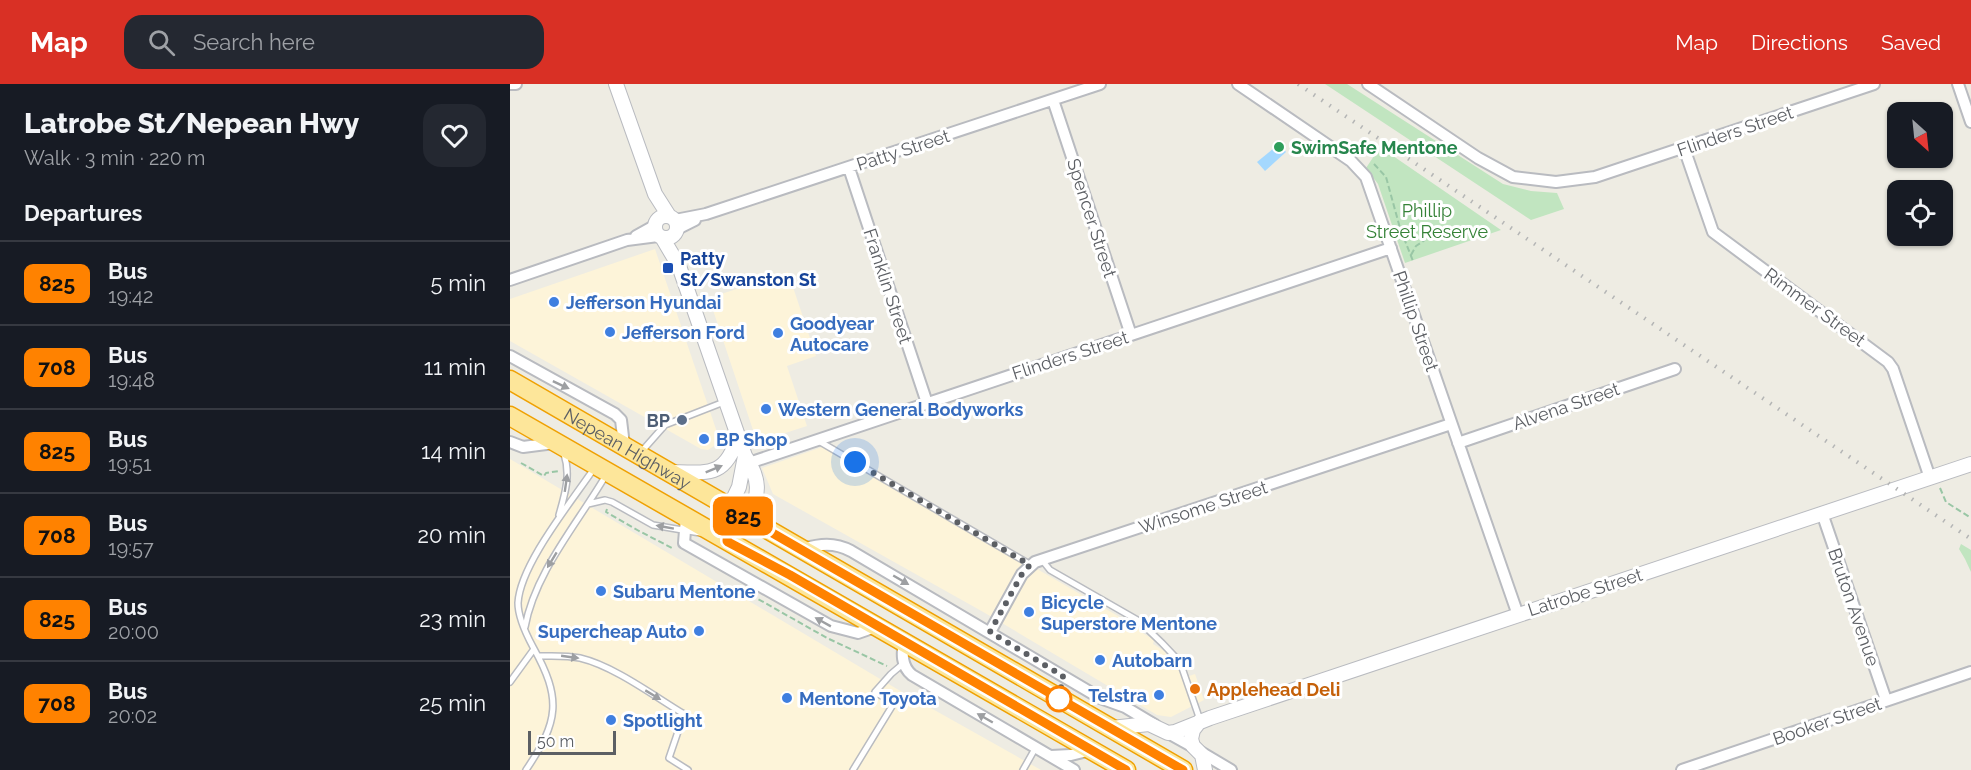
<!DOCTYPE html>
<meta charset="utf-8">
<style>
:root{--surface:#171b24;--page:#242831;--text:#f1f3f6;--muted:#9ea1a6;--line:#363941;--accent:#d93025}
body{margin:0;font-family:Raleway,sans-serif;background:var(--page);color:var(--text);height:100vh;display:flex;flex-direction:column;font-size:22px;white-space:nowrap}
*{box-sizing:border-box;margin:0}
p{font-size:20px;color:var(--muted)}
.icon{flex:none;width:33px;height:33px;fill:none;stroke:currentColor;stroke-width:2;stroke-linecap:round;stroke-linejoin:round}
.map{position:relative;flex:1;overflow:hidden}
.side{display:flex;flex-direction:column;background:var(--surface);width:510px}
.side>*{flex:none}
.badge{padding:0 12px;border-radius:9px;font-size:21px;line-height:39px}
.needle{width:39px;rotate:153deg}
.tools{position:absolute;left:1377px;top:18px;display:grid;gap:12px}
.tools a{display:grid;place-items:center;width:66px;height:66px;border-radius:12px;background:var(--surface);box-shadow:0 2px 4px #0004;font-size:30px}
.scale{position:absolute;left:18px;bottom:15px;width:88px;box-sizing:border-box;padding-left:6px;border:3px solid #5c5f64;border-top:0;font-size:16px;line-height:21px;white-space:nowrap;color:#5c5f64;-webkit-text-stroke:4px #fff;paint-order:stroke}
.you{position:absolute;width:30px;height:30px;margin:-15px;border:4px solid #fff;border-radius:50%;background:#1a73e8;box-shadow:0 0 0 9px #1a73e833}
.map>.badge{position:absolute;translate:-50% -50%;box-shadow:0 0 0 3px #fff}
h2{padding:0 24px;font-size:22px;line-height:54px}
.round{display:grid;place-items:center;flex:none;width:63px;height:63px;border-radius:18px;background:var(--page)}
.overview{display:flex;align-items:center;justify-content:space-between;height:102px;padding:0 24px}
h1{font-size:28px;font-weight:800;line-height:45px}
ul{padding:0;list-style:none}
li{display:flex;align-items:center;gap:18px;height:84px;padding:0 24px;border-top:2px solid var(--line)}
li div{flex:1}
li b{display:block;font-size:22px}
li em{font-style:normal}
li .badge{min-width:66px;font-weight:700;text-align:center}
header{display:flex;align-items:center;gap:36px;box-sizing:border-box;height:84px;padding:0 30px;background:var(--accent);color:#fff}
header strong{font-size:28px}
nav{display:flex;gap:33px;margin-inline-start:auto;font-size:21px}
.search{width:420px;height:54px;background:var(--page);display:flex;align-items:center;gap:15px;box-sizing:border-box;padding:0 21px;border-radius:18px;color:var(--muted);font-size:22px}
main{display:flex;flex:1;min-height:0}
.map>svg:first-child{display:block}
</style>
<header>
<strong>Map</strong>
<div class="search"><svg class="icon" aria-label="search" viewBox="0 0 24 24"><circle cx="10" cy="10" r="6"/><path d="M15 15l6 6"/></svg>Search here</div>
<nav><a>Map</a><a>Directions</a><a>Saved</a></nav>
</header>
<main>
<section class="side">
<div class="overview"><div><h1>Latrobe St/Nepean Hwy</h1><p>Walk · 3 min · 220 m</p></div><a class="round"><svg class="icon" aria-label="heart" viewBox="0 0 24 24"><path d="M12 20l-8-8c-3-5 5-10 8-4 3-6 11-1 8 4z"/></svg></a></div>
<h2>Departures</h2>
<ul>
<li><span class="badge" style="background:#ff8200;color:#111">825</span><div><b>Bus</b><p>19:42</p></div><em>5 min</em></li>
<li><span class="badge" style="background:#ff8200;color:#111">708</span><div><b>Bus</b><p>19:48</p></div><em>11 min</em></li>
<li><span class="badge" style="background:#ff8200;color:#111">825</span><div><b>Bus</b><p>19:51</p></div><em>14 min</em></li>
<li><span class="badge" style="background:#ff8200;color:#111">708</span><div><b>Bus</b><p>19:57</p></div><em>20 min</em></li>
<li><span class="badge" style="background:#ff8200;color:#111">825</span><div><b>Bus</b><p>20:00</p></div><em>23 min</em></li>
<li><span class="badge" style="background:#ff8200;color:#111">708</span><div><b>Bus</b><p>20:02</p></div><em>25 min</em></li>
</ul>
</section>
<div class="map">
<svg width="1461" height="686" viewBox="0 0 1461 686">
<rect width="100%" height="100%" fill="#eeece3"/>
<path fill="#fdf4d9" d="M145,165L208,351L207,360L198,366L191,365L0,257V215Z
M278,188L306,272L277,282L297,342L247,358L199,214Z
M315,362L632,546L631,548L644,556L643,560L656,568V570L668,580L673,594L685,590L694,616L661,633L647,631L475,529L263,410L252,384Z
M0,375L387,605L531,686H0Z"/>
<path fill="#c1e5c0" d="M815,0H837L993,100L1021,107L1047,109L1054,125L1021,136Z
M870,63L991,146L895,179L868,100L856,84Z
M1451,460L1461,466V488L1455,475L1449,465Z"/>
<path fill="#a4d8fe" d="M769,60L776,68L755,87L747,78Z"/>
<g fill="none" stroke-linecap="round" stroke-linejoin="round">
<defs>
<path id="service" d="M307,356L521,481
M132,367L155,341L214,318
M78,420L95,416L102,418L143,441L190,449
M49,431C55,410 61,391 54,370
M532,476L540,486L629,537L652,559L670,578L690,636
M15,543C25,488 68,439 96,391
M28,572C42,572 56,571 70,574C104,582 144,612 174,630L159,674L178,686
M0,598L24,565
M16,686C49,637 52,615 23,563C16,550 8,534 8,519C10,480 63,416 85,383
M343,686L384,619L365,608L381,590L394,579
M513,686L526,663"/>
<path id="minor" d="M0,0H6
M728,0L841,77L856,93L1008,531
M858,0L968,74L1003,93L1046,98L1085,93L1364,0
M1448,0L1461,38
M543,16L621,251
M1174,64L1203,148L1378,278L1383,285L1420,394
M339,84L417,319
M165,136L196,130L590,0
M167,145L185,136
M126,152L144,142
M0,196L117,156L148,152
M0,272L105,330L111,336L114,361
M0,358L13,363L44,359
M948,359L1165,285
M239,379L881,164
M1312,429L1376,616
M176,434L174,459L321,542L348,549L368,542
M292,465C310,460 324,458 341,467L590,614L615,623L645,641
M480,548L512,490L525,478L941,340
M394,557C392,569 391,582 402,591L564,686
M658,649L685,664
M689,667L721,686
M541,672L561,671L581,666
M1172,686L1461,588"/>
<path id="tertiary" d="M106,0L145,110L159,132
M145 143a11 11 0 1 1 22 0a11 11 0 1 1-22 0Z
M153,155L169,182L235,372C250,394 251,411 237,434
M161,388C199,389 216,393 228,352
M219,424L229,403L235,372
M690,637L683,646L681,655L683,662L692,671L695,686
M601,644L639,640L658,649L665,648L700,634L1461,380"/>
<g id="trunk">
<path id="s1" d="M0,296L673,686"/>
<path d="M0,332C205,451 411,566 616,686"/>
</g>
</defs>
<use href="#service" stroke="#b9bbc0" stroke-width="8"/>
<use href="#minor" stroke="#b9bbc0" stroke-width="14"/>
<use href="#tertiary" stroke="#b9bbc0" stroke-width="16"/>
<use href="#trunk" stroke="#efa103" stroke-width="21"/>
<path stroke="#99c6a5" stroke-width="2" stroke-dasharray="6 3" stroke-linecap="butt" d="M864,80L876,93L890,144L903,177
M901,171L906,162L915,156
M11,379L34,392L36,389L49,387
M1430,404L1436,418L1461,434
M97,425L96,428L129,447L164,465
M225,502L317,554L377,582"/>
<use href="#service" stroke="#fff" stroke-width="5"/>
<use href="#minor" stroke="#fff" stroke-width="10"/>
<use href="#tertiary" stroke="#fff" stroke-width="14"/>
<use href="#trunk" stroke="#fde69a" stroke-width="18"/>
<path stroke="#b4b5b5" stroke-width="4" stroke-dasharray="1.5 8" stroke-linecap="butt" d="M788,0L1461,455"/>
</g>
<defs><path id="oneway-solid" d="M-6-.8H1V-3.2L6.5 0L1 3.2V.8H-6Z" transform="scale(1.5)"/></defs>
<g fill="#9d9fa2">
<use href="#oneway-solid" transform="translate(51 301) rotate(25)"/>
<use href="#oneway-solid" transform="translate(204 385) rotate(-22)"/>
<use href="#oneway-solid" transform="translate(56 399) rotate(-82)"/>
<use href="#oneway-solid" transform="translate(155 443) rotate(-170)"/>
<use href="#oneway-solid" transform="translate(42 476) rotate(121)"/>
<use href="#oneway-solid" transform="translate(391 496) rotate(30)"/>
<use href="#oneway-solid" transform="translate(313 538) rotate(-151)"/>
<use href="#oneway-solid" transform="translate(60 573) rotate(8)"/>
<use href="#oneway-solid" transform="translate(143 611) rotate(31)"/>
<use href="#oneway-solid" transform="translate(475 634) rotate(-150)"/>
</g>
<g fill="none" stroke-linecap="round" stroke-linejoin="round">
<defs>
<path id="line" d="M616,686L280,491L218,458L217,457L219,424L673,686"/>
</defs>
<use href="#line" stroke="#fff" stroke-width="14"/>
<use href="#line" stroke="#ff8200" stroke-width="9"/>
<path stroke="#5c5f64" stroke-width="6" stroke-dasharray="0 10.8" d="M345,378L520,481L512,490L480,548L553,592L549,615"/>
</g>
<circle fill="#2e9e5b" stroke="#fff" stroke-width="2" cx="769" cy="63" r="6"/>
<rect fill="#1a4fb4" stroke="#fff" stroke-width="2" x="152" y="178" width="12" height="12" rx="3"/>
<g fill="#3f7fe0" stroke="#fff" stroke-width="2">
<circle cx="44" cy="218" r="6"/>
<circle cx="100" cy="248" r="6"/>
<circle cx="268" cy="249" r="6"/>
<circle cx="256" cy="325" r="6"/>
<circle cx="194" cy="355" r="6"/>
<circle cx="91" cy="507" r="6"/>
<circle cx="519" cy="528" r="6"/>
<circle cx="189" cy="547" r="6"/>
<circle cx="590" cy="576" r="6"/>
<circle cx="649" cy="611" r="6"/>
<circle cx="277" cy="614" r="6"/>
<circle cx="101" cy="636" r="6"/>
</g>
<circle fill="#5c6f8a" stroke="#fff" stroke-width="2" cx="172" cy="336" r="6"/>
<circle fill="#e8710a" stroke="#fff" stroke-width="2" cx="685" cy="605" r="6"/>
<circle fill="#fff" stroke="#ff8200" stroke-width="3" cx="549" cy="615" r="12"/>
<g text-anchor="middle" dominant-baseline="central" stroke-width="6" stroke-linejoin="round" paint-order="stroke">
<g font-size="18" fill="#5c5f64" stroke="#fff">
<text transform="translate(1225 47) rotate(-19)">Flinders Street</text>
<text transform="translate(393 66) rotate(-18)">Patty Street</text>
<text transform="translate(582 134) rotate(72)">Spencer Street</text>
<text transform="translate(378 202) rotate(72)">Franklin Street</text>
<text transform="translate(1305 223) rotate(36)">Rimmer Street</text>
<text transform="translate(906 237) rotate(71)">Phillip Street</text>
<text transform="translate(560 271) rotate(-18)">Flinders Street</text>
<text transform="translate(1056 322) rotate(-19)">Alvena Street</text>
<text stroke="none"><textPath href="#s1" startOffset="136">Nepean Highway</textPath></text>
<text transform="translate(693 423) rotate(-18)">Winsome Street</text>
<text transform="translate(1075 508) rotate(-18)">Latrobe Street</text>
<text transform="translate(1344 523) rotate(71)">Bruton Avenue</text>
<text transform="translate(1317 637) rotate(-19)">Booker Street</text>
</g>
<g font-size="18" font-weight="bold" fill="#27864d" stroke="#fff" text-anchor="start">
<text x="781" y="63">SwimSafe Mentone</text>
</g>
<g font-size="18" fill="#358237" stroke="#fff">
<text x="917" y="126">Phillip<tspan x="917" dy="21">Street Reserve</tspan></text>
</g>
<g font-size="18" font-weight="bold" fill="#164399" stroke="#fff" text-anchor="start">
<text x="170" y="174">Patty<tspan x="170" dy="21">St/Swanston St</tspan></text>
</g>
<g font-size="18" font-weight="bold" fill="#366cbe" stroke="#fff" text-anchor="start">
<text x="56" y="218">Jefferson Hyundai</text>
<text x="280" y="239">Goodyear<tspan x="280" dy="21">Autocare</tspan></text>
<text x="112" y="248">Jefferson Ford</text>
<text x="268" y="325">Western General Bodyworks</text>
<text x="206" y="355">BP Shop</text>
<text x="103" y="507">Subaru Mentone</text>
<text x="531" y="518">Bicycle<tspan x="531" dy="21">Superstore Mentone</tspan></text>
<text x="177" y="547" text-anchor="end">Supercheap Auto</text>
<text x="602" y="576">Autobarn</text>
<text x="637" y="611" text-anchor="end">Telstra</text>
<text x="289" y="614">Mentone Toyota</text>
<text x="113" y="636">Spotlight</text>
</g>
<g font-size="18" font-weight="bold" fill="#4e5e75" stroke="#fff" text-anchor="end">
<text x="160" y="336">BP</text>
</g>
<g font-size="18" font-weight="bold" fill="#c56008" stroke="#fff" text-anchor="start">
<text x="697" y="605">Applehead Deli</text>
</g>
</g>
</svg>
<div class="tools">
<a><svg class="needle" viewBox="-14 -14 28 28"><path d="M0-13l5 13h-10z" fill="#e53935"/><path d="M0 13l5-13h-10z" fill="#9ea1a6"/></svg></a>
<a><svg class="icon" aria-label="locate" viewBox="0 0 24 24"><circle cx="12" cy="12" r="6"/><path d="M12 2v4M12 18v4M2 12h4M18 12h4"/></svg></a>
</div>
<div class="scale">50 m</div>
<div class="you" style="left:345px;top:378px"></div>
<b class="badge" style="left:233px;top:432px;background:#ff8200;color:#111">825</b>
</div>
</main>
